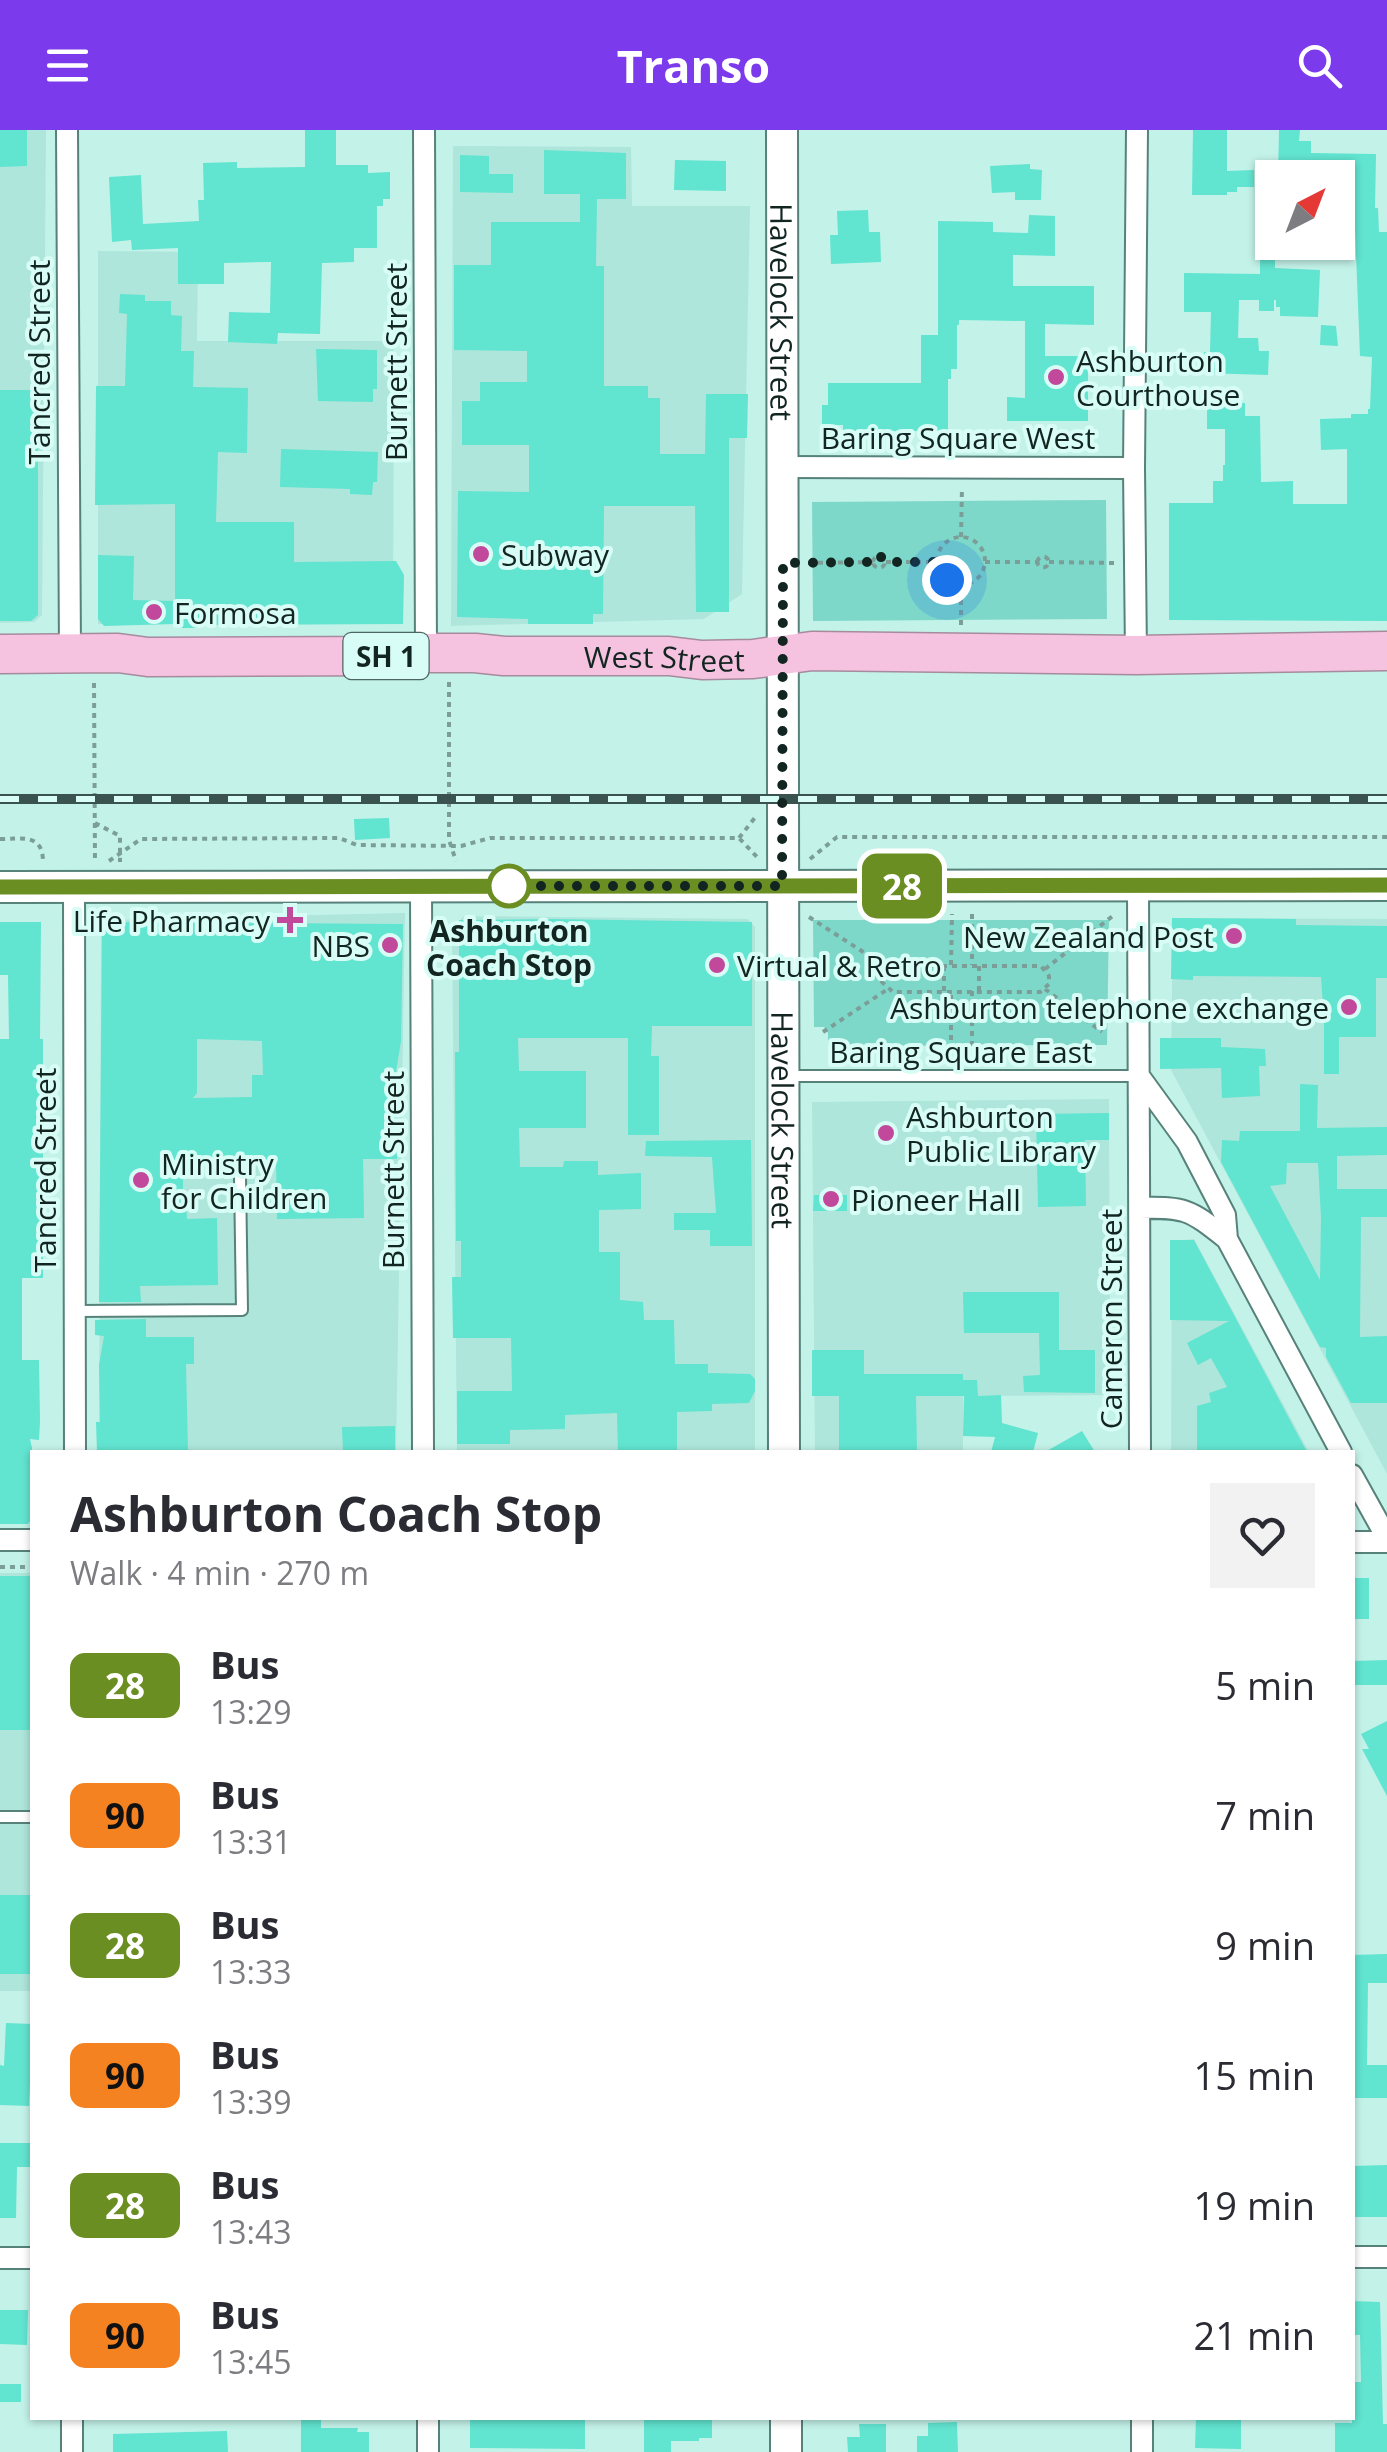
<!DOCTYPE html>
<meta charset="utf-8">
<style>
:root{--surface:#fff;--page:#f2f2f3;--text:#2b2b33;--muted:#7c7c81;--accent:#7c3aed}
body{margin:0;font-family:"Open Sans",sans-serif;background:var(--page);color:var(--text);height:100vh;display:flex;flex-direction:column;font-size:38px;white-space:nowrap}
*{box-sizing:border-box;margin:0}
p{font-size:32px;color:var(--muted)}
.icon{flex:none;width:55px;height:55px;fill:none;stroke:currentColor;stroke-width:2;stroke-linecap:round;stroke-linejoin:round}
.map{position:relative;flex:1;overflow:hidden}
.sheet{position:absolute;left:30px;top:1320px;width:1325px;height:970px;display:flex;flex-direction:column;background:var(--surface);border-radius:0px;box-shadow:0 2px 8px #0004}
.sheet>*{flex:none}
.badge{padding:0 20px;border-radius:15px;font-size:35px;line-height:65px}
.needle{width:65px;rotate:42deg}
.controls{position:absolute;left:1255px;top:30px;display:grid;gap:20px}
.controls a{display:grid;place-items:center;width:100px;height:100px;border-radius:0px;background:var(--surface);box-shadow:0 2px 8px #0004;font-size:50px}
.you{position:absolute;width:50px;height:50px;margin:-25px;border:8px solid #fff;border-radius:50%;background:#1a73e8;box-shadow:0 0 0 15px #1a73e833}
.map>.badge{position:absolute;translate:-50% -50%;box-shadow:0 0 0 5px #fff}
.round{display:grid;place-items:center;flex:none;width:105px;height:105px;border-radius:0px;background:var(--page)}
.headline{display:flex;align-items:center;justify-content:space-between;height:170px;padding:0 40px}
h1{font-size:48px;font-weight:700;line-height:75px}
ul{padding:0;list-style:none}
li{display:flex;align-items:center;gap:30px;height:130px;padding:0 40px}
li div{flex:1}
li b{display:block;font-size:38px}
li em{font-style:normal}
li .badge{min-width:110px;font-weight:700;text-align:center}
header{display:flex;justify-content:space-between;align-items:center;height:130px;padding:0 40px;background:var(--accent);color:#fff;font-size:45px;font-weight:700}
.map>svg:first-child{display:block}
</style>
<header><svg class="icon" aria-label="menu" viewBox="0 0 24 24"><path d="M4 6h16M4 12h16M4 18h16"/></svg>Transo<svg class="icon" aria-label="search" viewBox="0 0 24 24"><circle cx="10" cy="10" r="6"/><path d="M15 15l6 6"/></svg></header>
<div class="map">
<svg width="1387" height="2322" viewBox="0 0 1387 2322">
<rect width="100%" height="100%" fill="#c3f2e9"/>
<path fill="#aee6db" d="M0,0H46L42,485L34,492L0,493Z
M453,16L631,17L632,76H750L742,464L704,489L451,496Z
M98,121L198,122L197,211H394L393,491L98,494Z
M405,783L396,1322H99L101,798L105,790Z
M464,786L748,789L755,797V1322H457L452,799Z
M1173,788L1387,789V1344L1171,940Z
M1109,969L1110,1265L963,1266V1322H815L812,972Z
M1194,1109L1309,1322H1171L1172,1111Z
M0,1443H32V1861H0Z"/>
<path fill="#7ed8c9" d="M1106,370L1107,489L813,491L812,372Z
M813,790H1109L1107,915L828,916V903L824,897H814Z"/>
<path fill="#61e4d0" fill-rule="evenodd" d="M0,0H27V36L0,37Z
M305,0H336V35H368V43L390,42V69H383V76H377V118H354V132L322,133L320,204L278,203L277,214L228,212L229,182L270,183L271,132L224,133V154H178V118L132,120L131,110L112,112L109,47L141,45L143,94L199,91L198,70H204L203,33L237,32V38L305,37Z
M1193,0H1227V41L1254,40V57H1237V62H1227V65H1192Z
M1279,0H1300L1299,11H1311V23L1376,24L1375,78H1378L1379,102H1387V491L1169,490V373H1213V351H1223V335H1225V299H1207V273H1245V286H1260L1261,352L1293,351V374H1347V319L1321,320L1320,289L1351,288V284H1368V279H1370L1372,227L1360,226L1354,72H1346L1344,45L1278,48Z
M544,20L626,23V69H597L596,136H604V256H648V268H660V324H705L706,264H748L747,308H729V482H696L695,376H604L603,484H593V494H528V489L457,487L458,361L529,362V315H462V271H480V252H527V221L454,220V135H491V92H580V64H544Z
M460,25L489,26V44H513V63L460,62Z
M675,30L726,31V61L674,60Z
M1030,34V39L1042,40L1041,70H1015V62L992,63L990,36Z
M868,80L869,102H880L881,132L831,134L830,105H838L837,81Z
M1029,85L1055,86V126L1013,125V156H1094V195L1045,194V226H1088V291H1007V267L1025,268V191L959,190V195H957V239H951V249H948V301H843V295H822V275H828V253H921V205H938V91L993,92V102L1028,103Z
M1260,119H1275V138L1320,140L1318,187L1280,186V177H1276V170H1274V181H1259V170H1239L1238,208H1258L1259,221H1269L1268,245L1203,243L1204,222H1210L1211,182H1184V143L1260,144Z
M120,164L145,165V171H171V185L182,186L181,221H194L193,257L248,258L247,323L218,322L216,392H294V432L396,431L404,445L403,494L200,495V498H175V494L104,496L98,489V425L134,426L133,470L175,471V374L95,375L96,256H125L127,184L119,183Z
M1321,195L1336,196L1338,216L1320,215Z
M316,219L377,220V259H373V272L318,271Z
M0,260H38V485L31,491H0Z
M281,319L378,322L377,352H373L372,365L350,364V359L280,357Z
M389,688L390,708L355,710L354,689Z
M1172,788L1296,789V795L1387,796V848H1376V907H1339V944H1324V889L1321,847L1193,846V850L1171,849Z
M550,789L752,792V896H652L651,926H659V1005H628V908H518L519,941H586V998H519L520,1037H563L564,1031H598V1045L641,1043V1079L599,1080V1122H620V1170L643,1172L644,1190H674L675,1234H708V1243L750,1244L755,1249V1261L749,1273L712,1274V1281L677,1282V1322H618L617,1283L565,1285V1299L510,1300V1314H457V1261H512L511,1208H453L452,1147H461V1111H456L455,922H459V790Z
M0,792H41L40,909H43V1148H22V1230H39L40,1291L39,1310L30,1309L32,1318V1389L28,1394H0V909H9L8,845H0Z
M108,792L403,794L401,911L396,942L397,1029H363L364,1088L277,1089L276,1030L183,1031V1068H186L187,1089L217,1088L218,1155L140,1156L141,1172H99L102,800ZM197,909L262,911L263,945H252V967L193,968L197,963Z
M1160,908H1221V917L1265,919L1266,936H1259L1260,966L1222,968L1221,938L1160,939Z
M1300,954L1318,955L1317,998L1387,997V1025L1337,1026V1059H1387V1087H1361L1360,1207L1387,1206V1273H1351L1326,1227V1218L1320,1217L1221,1032L1222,1010L1239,1011L1240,1001H1300ZM1287,1033H1318L1321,1087L1320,1150L1270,1056L1286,1054Z
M1109,983V1010H1085L1086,1076L1038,1077L1036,984Z
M751,1010L752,1116H710V1100H674V1083H716L712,1027L645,1026L646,1011Z
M814,1065H847V1081H813Z
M1170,1110H1194L1307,1322H1197V1276L1211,1272L1209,1263L1227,1257L1211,1228L1198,1235L1187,1213L1229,1191L1170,1190Z
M963,1162H1059V1220H1095V1263L1024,1262L1023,1246L1040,1245L1039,1203H964Z
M146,1189V1207H194V1234H186L188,1322H97L96,1292H100L99,1235L104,1206L95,1205V1190Z
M812,1220H864V1244H963V1250H977L978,1266L1001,1265L1002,1293L1038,1303L1033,1322H991L995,1307L963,1306L964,1266H978H916L917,1322H839V1266H812Z
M395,1296V1322H343L342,1297Z
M1082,1301L1095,1322H1045Z
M0,1446H32V1600H0Z
M1352,1448H1369V1489H1352Z
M1387,1530V1555H1352V1531Z
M1387,1591V1666L1362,1619H1369L1361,1604Z
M0,1765H32V1844H0Z
M1387,1824V1853H1368L1367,1935H1387V1968H1352V1825Z
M6,1893L32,1894V1953H30L29,1976L0,1975V1935L4,1936Z
M0,2013H32V2037H17L16,2088H0Z
M1387,2035V2087H1352V2036Z
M1352,2171L1380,2172L1383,2294H1387V2322H1335V2293H1352V2252H1361L1360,2205H1352Z
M0,2180H28L27,2215L0,2214Z
M0,2254H21V2272H0Z
M301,2288H321V2298H358L357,2302H369V2322H301Z
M644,2288H712V2308H699V2311H671V2322H644Z
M1196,2288H1241V2319L1195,2318Z
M470,2289L585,2290V2319L470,2318Z
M957,2292L958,2322H917V2306H928V2293Z
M859,2294H886V2322H848L847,2307H860Z
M227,2301L228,2322H113V2304Z"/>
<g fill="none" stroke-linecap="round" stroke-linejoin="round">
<defs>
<path id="lane" d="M785,946H1138
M75,1181L242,1180L240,1047
M0,1687H32"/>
<path id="street" d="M67,0L70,523
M424,0L426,523
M783,337L1134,338
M1136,525L1134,338L1137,0
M421,756L423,1322
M1138,756L1140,1322
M74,757L75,1322
M1139,946L1187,1012L1225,1085L1227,1109L1341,1322
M1140,1078C1187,1077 1190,1080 1227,1109
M1352,1345L1387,1408
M0,1410H32
M1352,1412H1387
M1352,2127H1387
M0,2128H32
M72,2288V2322
M428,2288V2322
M1142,2288V2322"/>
<g id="secondary">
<path id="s1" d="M782,0L784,1322"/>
<path d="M0,757L1387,755"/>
<path d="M786,2288V2322"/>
</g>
<g id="highway">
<path id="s2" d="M0,524L118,523L148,527L400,526L426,523H475L504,526H669L702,530L753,529L812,521L1136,525L1387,521"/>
</g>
</defs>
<use href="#lane" stroke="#56827a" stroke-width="14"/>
<use href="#street" stroke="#56827a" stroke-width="24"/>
<use href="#secondary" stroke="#56827a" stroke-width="34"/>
<use href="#highway" stroke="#a68b9d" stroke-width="41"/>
<path stroke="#7b9f98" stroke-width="4" stroke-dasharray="5 5" stroke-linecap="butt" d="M961,407L962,357
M937 431a24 24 0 1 1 48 0a24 24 0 1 1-48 0Z
M873 432a6 6 0 1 1 12 0a6 6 0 1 1-12 0Z
M1037.5 432a5.5 5.5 0 1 1 11 0a5.5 5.5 0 1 1-11 0Z
M886,432H936
M985,432H1038
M1049,432L1114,433
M808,433L873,432
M961,495V455
M449,552V710L456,731
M94,553L95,733
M95,693L120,706V732
M739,708L757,685
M0,709C22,709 43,703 43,732
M810,729L837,707H1387
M109,731L141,709L339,708L357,715L461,716L490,708H739L757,727
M972,784V835
M809,787L888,838
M951,835L952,784
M892,836H1041L1049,846V854L1040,862H893L882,852V845Z
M944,836V861
M979,836V861
M1045,839L1114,785
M1045,859L1102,902
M972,861V920
M823,902L888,859
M951,920V862
M0,1437H32"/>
<use href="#lane" stroke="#fff" stroke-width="10"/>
<use href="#street" stroke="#fff" stroke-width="20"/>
<use href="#secondary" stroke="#fff" stroke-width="30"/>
<use href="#highway" stroke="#f5c2e0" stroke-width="38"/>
<defs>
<path id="rail" d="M0,669H1387"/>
</defs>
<use href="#rail" stroke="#3a534e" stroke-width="10"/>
<use href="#rail" stroke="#d8fdf6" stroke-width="6" stroke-dasharray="19" stroke-linecap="butt"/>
</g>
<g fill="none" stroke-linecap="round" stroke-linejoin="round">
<defs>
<path id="line" d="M0,757L1387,755"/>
</defs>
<use href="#line" stroke="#fff" stroke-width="22"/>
<use href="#line" stroke="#6b8e23" stroke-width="15"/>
<path stroke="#122521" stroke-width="10" stroke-dasharray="0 18" d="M509,756H507H782L783,433L873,432L874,428L880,426L886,432H937L938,439L947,450"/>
</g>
<g fill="#c2489b" stroke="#d8fdf6" stroke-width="4">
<circle cx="1056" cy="247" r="10"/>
<circle cx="481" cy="424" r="10"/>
<circle cx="154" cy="482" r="10"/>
<path d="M285 775h10v10h10v10h-10v10h-10v-10h-10v-10h10z"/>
<circle cx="1234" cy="806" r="10"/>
<circle cx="390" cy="815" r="10"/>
<circle cx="717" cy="835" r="10"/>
<circle cx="1349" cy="877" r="10"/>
<circle cx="886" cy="1003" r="10"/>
<circle cx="141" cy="1050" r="10"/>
<circle cx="831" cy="1069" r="10"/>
</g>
<circle fill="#fff" stroke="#6b8e23" stroke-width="5" cx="509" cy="756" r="20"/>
<g text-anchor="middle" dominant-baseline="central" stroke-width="8" stroke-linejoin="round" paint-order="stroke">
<rect fill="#d8fdf6" stroke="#4d6661" stroke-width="2.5" x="343.5" y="503" width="85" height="46" rx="8"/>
<g font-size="28" font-weight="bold" fill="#122521">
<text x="386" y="526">SH 1</text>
</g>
<g font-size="30" fill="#122521" stroke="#d8fdf6">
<text stroke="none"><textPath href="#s1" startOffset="182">Havelock Street</textPath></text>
<text transform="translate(38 232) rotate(-90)">Tancred Street</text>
<text transform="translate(395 232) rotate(-90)">Burnett Street</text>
<text x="958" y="307">Baring Square West</text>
<text stroke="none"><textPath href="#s2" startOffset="665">West Street</textPath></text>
<text x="961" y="921">Baring Square East</text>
<text stroke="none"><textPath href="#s1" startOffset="990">Havelock Street</textPath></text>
<text transform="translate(44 1040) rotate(-90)">Tancred Street</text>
<text transform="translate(392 1040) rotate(-90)">Burnett Street</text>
<text transform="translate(1110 1189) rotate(-90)">Cameron Street</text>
</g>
<g font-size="30" fill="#122521" stroke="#d8fdf6" text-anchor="start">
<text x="1076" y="230">Ashburton<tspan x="1076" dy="34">Courthouse</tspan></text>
<text x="501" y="424">Subway</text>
<text x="174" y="482">Formosa</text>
<text x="270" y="790" text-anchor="end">Life Pharmacy</text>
<text x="1214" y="806" text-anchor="end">New Zealand Post</text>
<text x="370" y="815" text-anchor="end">NBS</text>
<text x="737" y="835">Virtual &amp; Retro</text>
<text x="1329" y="877" text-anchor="end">Ashburton telephone exchange</text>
<text x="906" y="986">Ashburton<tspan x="906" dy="34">Public Library</tspan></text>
<text x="161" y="1033">Ministry<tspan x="161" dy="34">for Children</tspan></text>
<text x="851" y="1069">Pioneer Hall</text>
</g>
<g font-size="30" font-weight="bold" fill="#122521" stroke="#d8fdf6">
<text x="509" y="800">Ashburton<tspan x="509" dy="34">Coach Stop</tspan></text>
</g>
</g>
</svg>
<div class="controls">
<a><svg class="needle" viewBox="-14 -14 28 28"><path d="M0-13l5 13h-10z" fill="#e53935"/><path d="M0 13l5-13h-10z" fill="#7c7c81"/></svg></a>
</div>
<div class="you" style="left:947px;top:450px"></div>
<b class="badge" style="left:902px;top:756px;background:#6b8e23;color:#fff">28</b>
<section class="sheet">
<div class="headline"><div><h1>Ashburton Coach Stop</h1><p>Walk · 4 min · 270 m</p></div><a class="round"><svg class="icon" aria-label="heart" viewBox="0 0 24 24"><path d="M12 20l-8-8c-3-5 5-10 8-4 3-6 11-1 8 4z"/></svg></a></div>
<ul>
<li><span class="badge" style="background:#6b8e23;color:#fff">28</span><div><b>Bus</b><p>13:29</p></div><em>5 min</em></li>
<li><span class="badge" style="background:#f58220;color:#111">90</span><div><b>Bus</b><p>13:31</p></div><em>7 min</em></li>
<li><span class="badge" style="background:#6b8e23;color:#fff">28</span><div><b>Bus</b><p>13:33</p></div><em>9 min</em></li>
<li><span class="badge" style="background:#f58220;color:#111">90</span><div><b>Bus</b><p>13:39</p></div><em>15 min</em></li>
<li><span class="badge" style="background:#6b8e23;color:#fff">28</span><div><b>Bus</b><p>13:43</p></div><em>19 min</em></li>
<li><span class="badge" style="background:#f58220;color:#111">90</span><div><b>Bus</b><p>13:45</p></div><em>21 min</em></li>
</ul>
</section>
</div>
